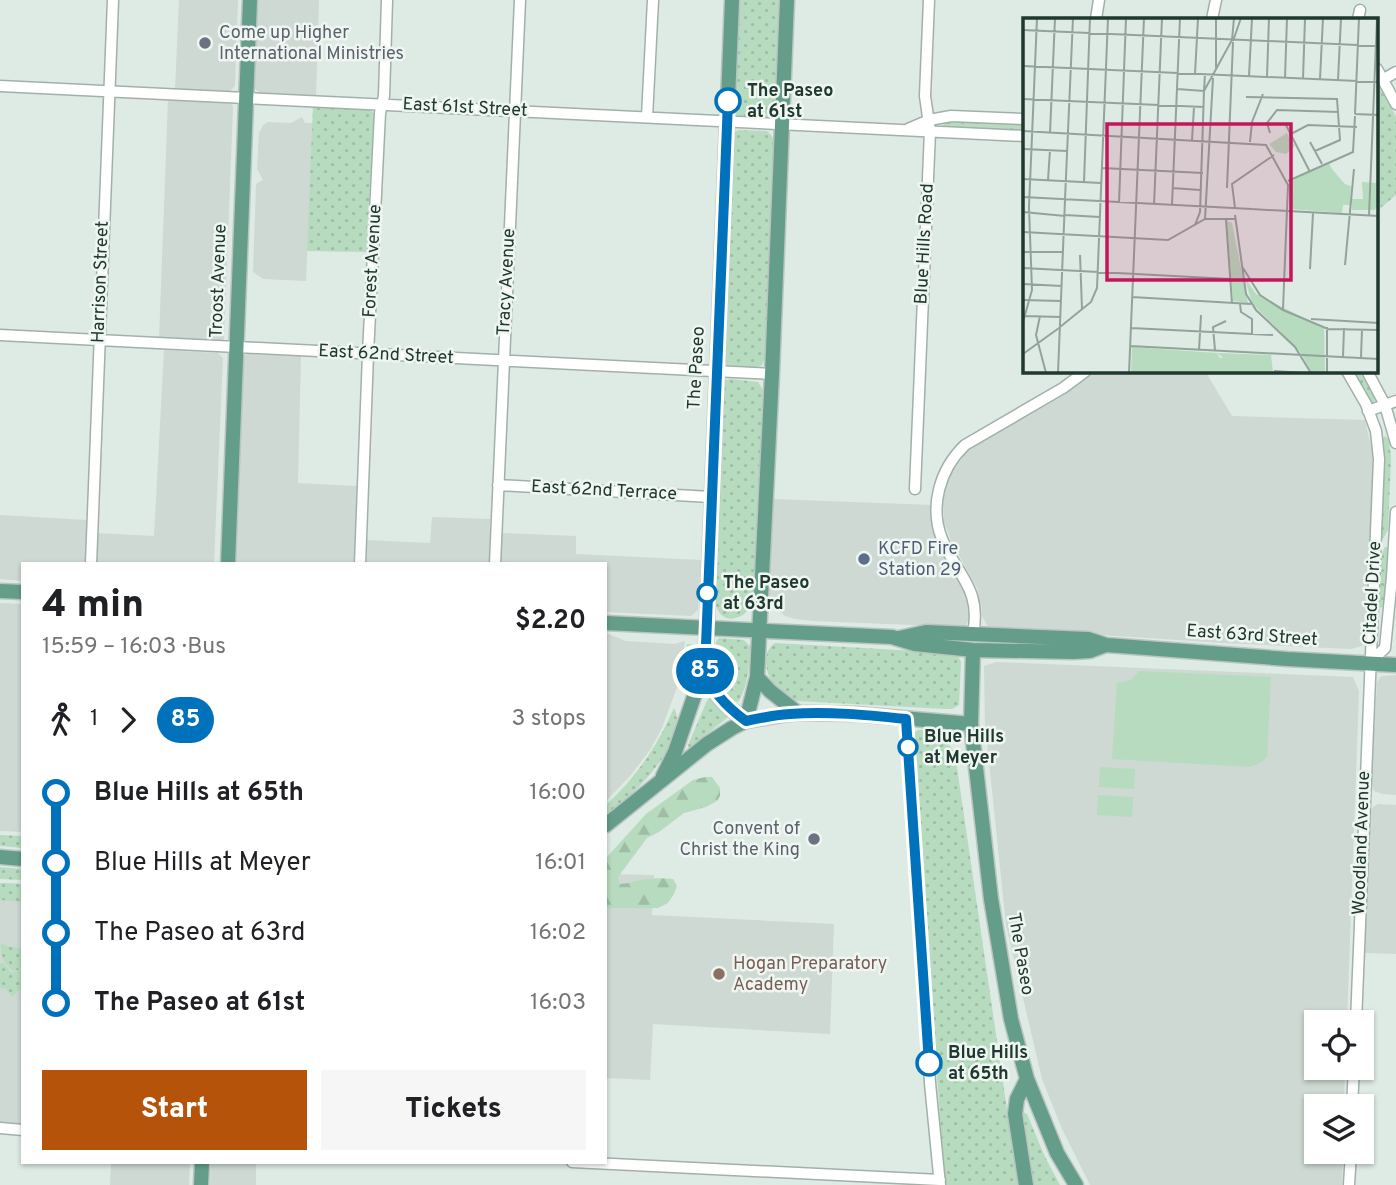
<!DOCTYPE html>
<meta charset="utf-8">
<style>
:root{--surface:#fff;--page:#f6f6f6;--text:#202124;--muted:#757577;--accent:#b45309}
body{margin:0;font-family:Overpass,sans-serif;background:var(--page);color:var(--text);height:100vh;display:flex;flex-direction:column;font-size:26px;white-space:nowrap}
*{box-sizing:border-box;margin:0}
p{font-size:23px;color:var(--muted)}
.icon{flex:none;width:38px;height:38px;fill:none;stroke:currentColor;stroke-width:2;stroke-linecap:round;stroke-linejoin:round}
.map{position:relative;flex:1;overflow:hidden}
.panel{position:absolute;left:21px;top:562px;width:586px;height:602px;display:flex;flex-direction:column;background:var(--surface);border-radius:0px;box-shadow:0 2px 5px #0004}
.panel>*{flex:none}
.badge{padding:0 14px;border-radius:23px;font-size:24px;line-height:46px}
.tools{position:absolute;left:1304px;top:1010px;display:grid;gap:14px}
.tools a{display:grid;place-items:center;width:70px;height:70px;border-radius:0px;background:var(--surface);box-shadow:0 2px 5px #0004;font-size:35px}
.map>.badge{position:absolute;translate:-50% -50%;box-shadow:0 0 0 4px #fff}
.legs{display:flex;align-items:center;gap:10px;height:77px;padding:0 21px;font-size:23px}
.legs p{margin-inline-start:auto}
.summary{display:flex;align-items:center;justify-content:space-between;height:119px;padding:0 21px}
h1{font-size:38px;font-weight:800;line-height:52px}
.button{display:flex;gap:14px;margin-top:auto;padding:14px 21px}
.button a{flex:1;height:80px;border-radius:0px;background:var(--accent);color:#fff;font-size:28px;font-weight:800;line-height:80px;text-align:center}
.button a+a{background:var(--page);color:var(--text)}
ul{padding:0 21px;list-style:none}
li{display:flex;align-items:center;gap:24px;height:70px;font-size:26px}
li i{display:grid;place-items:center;width:10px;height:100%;margin:0 9px;background:currentColor}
li i::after{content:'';width:18px;height:18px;margin:-9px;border:5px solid;border-radius:50%;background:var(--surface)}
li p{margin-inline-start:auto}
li:first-child i{background:linear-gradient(#0000 50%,currentColor 0)}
li:last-child i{background:linear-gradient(currentColor 50%,#0000 0)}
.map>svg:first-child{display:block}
</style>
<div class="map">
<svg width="1396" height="1185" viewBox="0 0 1396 1185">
<defs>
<pattern id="green-dots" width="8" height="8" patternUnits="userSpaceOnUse" patternTransform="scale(1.75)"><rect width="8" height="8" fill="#b7dbbe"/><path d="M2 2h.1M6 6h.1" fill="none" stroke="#9dbda4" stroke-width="1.8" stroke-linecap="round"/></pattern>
<pattern id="forest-firs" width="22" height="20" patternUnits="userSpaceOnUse" patternTransform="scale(1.75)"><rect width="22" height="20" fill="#b7dbbe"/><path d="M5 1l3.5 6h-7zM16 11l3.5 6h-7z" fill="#9dbda4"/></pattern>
</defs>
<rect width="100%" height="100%" fill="#deeae4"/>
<path fill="#cdd9d2" d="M179,0H238L235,86L230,91L175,89Z
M257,0H319L316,97L261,94L254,88Z
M168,99L229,103L232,104L233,107L224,338L222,341L159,339Z
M302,117L305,123H313L306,281L263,279L253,272L256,184L263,180L257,169L259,133L263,125L268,122L291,123Z
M164,350L218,353L223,358L214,563L95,564L96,533L154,536Z
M249,354L301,356L298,483L357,486L354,563H235L244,358L245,355Z
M1097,371H1205L1232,416L1365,420L1372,452L1373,467L1366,637L1365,643L1362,646L1351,649L1224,643L991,628L987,625L982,616V608L977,588L952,543L944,522L943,503L944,490L950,476L966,452L981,442L1064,395Z
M773,499L932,505L933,527L966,594L970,614L969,619L966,625L961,627L813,621L795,619L785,616L777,609L770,601L769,592Z
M0,515L87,520L85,563L23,564V581L0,579Z
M432,517L490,519L489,563L365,564L366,540L430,543Z
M501,533L576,536V554L701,560L698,610L691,616L606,612V564H499Z
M0,603L23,604V832L0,831Z
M606,633L626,641L675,644L685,641L680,679L662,728L650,750L630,776L606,801Z
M996,662L1353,677L1359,691L1347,1022H1316V1068H1345L1344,1106H1316V1152H1343L1342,1185H1090L1062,1129L1042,1079L1006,925L985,723L984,666Z
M1396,675V795L1382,794L1374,791L1371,784L1377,683L1380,677L1384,676Z
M1378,804L1396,805V954L1365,953L1370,812L1373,807Z
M606,874L654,875L652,915L834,924L830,1034L653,1024L650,1080L606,1078Z
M0,883L23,884V1125L0,1123Z
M111,1162H190L189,1185H110Z
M211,1162H256V1185H210Z"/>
<path fill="url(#green-dots)" d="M737,0H780L775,110L774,114L769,117L738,116L733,112Z
M1377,83L1396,116V195L1377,211Z
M313,106L371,110L374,114L366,252L307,251Z
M944,121L1025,124V131L947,128L943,125Z
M739,130L767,131L772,136L774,142L765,358L762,365C753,370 732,369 724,363L732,133Z
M1352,371H1359L1375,398L1374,403L1369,402Z
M731,379L758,382L763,390V396L755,598C750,617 724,629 716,606C715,605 714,596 714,594L722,383L725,380Z
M1384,436L1389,439L1391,458L1388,530L1383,539L1381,538L1384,457L1382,441Z
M1385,547H1388V550L1385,605L1380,608L1378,603L1380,558Z
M719,638L744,640L750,646C749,667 749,682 739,701L736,702C718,691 713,674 714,654C714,647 714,644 719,638Z
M775,643L952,653L957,654L961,662L959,705L952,709H946L797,701C789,698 783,694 777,689C766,677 760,653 775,643Z
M687,644L697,645L698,648L692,661L688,682L682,687Z
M711,698L728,715L727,718L689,748L688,745L706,703L708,699Z
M674,708C692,741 628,799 606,818V805C637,776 657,747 674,708Z
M918,730C936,729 947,738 955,754L1018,1185H945L912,738L914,733Z
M0,835L23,836V848L0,846Z
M0,867L23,869V880L0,879Z
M0,883L23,884V902L0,900Z
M3,943C8,949 15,945 23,950V966L18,970L13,971C4,964 0,956 1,944Z
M0,963H3L12,973L23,969V987L12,997L6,989L0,988Z
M1023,1112L1027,1114L1045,1157L1060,1185H1034Z"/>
<path fill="url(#forest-firs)" d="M705,777H712L720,788V796L717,801L706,807L684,813L659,832L647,838L618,877L619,884C628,884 634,881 642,880C652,878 663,878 673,879L677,886L674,894L668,903L658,908H606V858L646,814L693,780Z"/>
<path fill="#b7dbbe" d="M1139,671L1271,677L1267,756L1262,762L1250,767L1112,759L1117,683L1131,680Z
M1100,767L1135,769L1134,789L1099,787Z
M1098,795L1133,797L1132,817L1097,815Z"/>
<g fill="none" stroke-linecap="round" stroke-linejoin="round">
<defs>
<path id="minor" d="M1096,19L1099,0
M1212,19L1216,0
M1358,19L1360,10
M1377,69L1396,104
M1382,80L1396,72
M0,86L1025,136
M647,117L653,0
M908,129L929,120L951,116L1025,119
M0,335L772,374
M1347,371L1366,404L1376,431L1379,459L1356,1022
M1367,371L1385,405L1396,443
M1368,411L1396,401
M498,485L711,497
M915,489L930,131L925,96L929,0
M91,564L113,0
M360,564L368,354L380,113L384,96L387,0
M495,564L520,0
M973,634C982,588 957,576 942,539C929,506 940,469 965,445L1063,388L1086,371
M1369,663L1385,648L1392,577L1396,512
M906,719L930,1083L940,1185
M1352,1106L1354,1068
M0,1128L23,1130
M572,1162L940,1180
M1349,1185L1351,1152"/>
<path id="major" d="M732,0L705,670C710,692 728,708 746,721
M228,564L250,0
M0,591L23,592
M606,623L892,637L915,644L973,650L1073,652L1090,651L1106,645
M899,638L926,632L1088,639L1106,645L1120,646L1287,659L1396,665
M973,650L971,724L991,899L1011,1019L1027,1079L1057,1153L1076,1185
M757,677L770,691L798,713
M746,721L757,677L772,374L787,0
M663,776L675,752L698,685L705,670
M606,825L707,744L732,728L746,721L788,714L808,713L856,714L971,724
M0,857L23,859
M201,1185L202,1162
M1026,1185L1015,1114L1017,1099L1027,1079"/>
</defs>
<use href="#minor" stroke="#a1b1aa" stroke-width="13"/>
<use href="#major" stroke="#bcc4c1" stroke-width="17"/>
<use href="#minor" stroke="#fff" stroke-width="10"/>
<use href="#major" stroke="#649e8a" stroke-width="14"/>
</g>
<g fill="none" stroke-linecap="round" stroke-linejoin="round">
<defs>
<path id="line-1" d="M728,101L705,670C711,692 728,708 746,721C760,718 775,715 790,714C828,711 867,715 906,719L929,1063"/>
</defs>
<use href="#line-1" stroke="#fff" stroke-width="16"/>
<use href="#line-1" stroke="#0072bc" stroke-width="10"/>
</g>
<g fill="#6b7280" stroke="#eff6f2" stroke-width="2.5">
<circle cx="205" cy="43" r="7"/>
<circle cx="814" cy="839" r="7"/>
</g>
<g fill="#fff" stroke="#0072bc" stroke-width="3.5">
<circle cx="728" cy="101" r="12"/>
<circle cx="707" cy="593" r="9"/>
<circle cx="908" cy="747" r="9"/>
<circle cx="929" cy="1063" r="12"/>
</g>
<circle fill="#5c6f8a" stroke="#eff6f2" stroke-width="2.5" cx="864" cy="559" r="7"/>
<circle fill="#8d6e63" stroke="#eff6f2" stroke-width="2.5" cx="719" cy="974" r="7"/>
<g text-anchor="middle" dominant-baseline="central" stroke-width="5" stroke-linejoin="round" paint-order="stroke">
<g font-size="18" fill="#5b616d" stroke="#eff6f2" text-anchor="start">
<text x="219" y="33">Come up Higher<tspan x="219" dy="21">International Ministries</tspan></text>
<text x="800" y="829" text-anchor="end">Convent of<tspan x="800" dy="21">Christ the King</tspan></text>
</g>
<g font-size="18" font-weight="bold" fill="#203930" stroke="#eff6f2" text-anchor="start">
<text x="747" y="91">The Paseo<tspan x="747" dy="21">at 61st</tspan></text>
<text x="723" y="583">The Paseo<tspan x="723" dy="21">at 63rd</tspan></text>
<text x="924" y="737">Blue Hills<tspan x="924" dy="21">at Meyer</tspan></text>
<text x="948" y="1053">Blue Hills<tspan x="948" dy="21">at 65th</tspan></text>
</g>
<g font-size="18" fill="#203930" stroke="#eff6f2">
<text transform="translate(465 108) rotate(3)">East 61st Street</text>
<text transform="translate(925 244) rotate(-87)">Blue Hills Road</text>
<text transform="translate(373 261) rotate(-87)">Forest Avenue</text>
<text transform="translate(219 281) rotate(-88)">Troost Avenue</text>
<text transform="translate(101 282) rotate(-88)">Harrison Street</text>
<text transform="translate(507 282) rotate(-87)">Tracy Avenue</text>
<text transform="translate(386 355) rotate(3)">East 62nd Street</text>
<text transform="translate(697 368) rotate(-87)">The Paseo</text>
<text transform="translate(604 491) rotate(3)">East 62nd Terrace</text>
<text transform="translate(1373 593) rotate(-87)">Citadel Drive</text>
<text transform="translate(1252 636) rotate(4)">East 63rd Street</text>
<text transform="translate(1362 843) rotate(-88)">Woodland Avenue</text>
<text transform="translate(1020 954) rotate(80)">The Paseo</text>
</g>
<g font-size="18" fill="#4e5e75" stroke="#eff6f2" text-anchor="start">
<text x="878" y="549">KCFD Fire<tspan x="878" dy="21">Station 29</tspan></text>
</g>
<g font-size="18" fill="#785e54" stroke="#eff6f2" text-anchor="start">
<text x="733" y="964">Hogan Preparatory<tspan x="733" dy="21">Academy</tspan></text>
</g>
</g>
<g transform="translate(1023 18)">
<rect width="355" height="355" fill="#deeae4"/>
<path d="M264,115L272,128L263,136L253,134L246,126ZM306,145L315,164L328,168L327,187H320L319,195L267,191L268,163ZM339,164L355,165V189L351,192H329V181H340ZM204,203L209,205L225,285L210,283ZM221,258L233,276L301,310L302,355H289L278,335L229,285Z" fill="#b7dbbe"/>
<path d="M308,150L327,172L309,173L296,187L300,175L267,185L269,179ZM194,335L248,337L250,355H222Z" fill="#b7dbbe"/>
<path d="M109,329L194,335L197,340L207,337L216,341L222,355H108Z" fill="#b7dbbe"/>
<path fill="none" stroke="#92a39c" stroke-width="2" d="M193,0V50M0,12L356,28M210,23L218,0M0,48L356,64M172,56L175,0M226,58L229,0M244,59L246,0M262,60L264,0M280,61L282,0M297,61L300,0M315,62L318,0M154,71L181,73L182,56M223,79L314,81L317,122L292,133M0,81L181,89M332,96L336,0M332,96L356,97M263,107L287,154M0,113L243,127L265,167L260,291M27,115L32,0M247,115L244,105L254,92L316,94M266,117L285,107L334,109M169,122L171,89M227,124L229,104L240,76M287,124L299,146M0,131L44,133M79,150L180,155M0,161L78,165M25,162L27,132M265,163L330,134L332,98M61,164L67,0M149,170L177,172M204,170L210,24M0,179L229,191M42,181L50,0M96,185L103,0M131,187L139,0M149,187L157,0M212,190L209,166L251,137M228,191L356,198M0,194L42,198M42,197L77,199M212,197L223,276L233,292L272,329L288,355M346,198L354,0M182,201L190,60M203,201L209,285M172,207L177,194L181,73L209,22L211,0M0,214L145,222L182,201H212M0,234H40M57,237L59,291M322,247L331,151M0,250L207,261M220,250L237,277L260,292L305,311L356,312M287,251L290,195M0,266L39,268M109,279L228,286M0,282L38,283M217,286L218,294L229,301V316M1,298L38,299M17,298L13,317L23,355M288,301L356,305M0,304L9,272L6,189L14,0M37,309L68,284L74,270L85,0M108,310L250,317M107,328L356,341M176,332L178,297M192,332L190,309L203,303M0,336L36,310M320,339L321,310M338,339L339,312M251,353L281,355M35,355L42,182M106,355L121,0M304,355V309"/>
<path fill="#c2185b" fill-opacity="0.15" stroke="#c2185b" stroke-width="3.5" d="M84,106H268V262H84Z"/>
<rect width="355" height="355" fill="none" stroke="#203930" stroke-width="3.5"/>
</g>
</svg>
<div class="tools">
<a><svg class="icon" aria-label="locate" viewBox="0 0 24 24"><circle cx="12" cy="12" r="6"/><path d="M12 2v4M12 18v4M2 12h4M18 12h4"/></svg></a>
<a><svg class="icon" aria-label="layers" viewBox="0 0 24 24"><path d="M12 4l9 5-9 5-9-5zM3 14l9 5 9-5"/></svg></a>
</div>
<b class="badge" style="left:705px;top:671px;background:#0072bc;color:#fff">85</b>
<section class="panel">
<div class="summary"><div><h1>4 min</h1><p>15:59 – 16:03 · Bus</p></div><b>$2.20</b></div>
<div class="legs"><svg class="icon" aria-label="walk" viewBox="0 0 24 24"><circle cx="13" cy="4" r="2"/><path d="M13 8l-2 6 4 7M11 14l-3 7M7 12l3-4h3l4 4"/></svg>1<svg class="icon" aria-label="forward" viewBox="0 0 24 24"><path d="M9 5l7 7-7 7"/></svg><b class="badge" style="background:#0072bc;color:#fff">85</b><p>3 stops</p></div>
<ul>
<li><i style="color:#0072bc"></i><b>Blue Hills at 65th</b><p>16:00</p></li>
<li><i style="color:#0072bc"></i><span>Blue Hills at Meyer</span><p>16:01</p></li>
<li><i style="color:#0072bc"></i><span>The Paseo at 63rd</span><p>16:02</p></li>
<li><i style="color:#0072bc"></i><b>The Paseo at 61st</b><p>16:03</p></li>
</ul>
<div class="button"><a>Start</a><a>Tickets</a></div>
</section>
</div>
